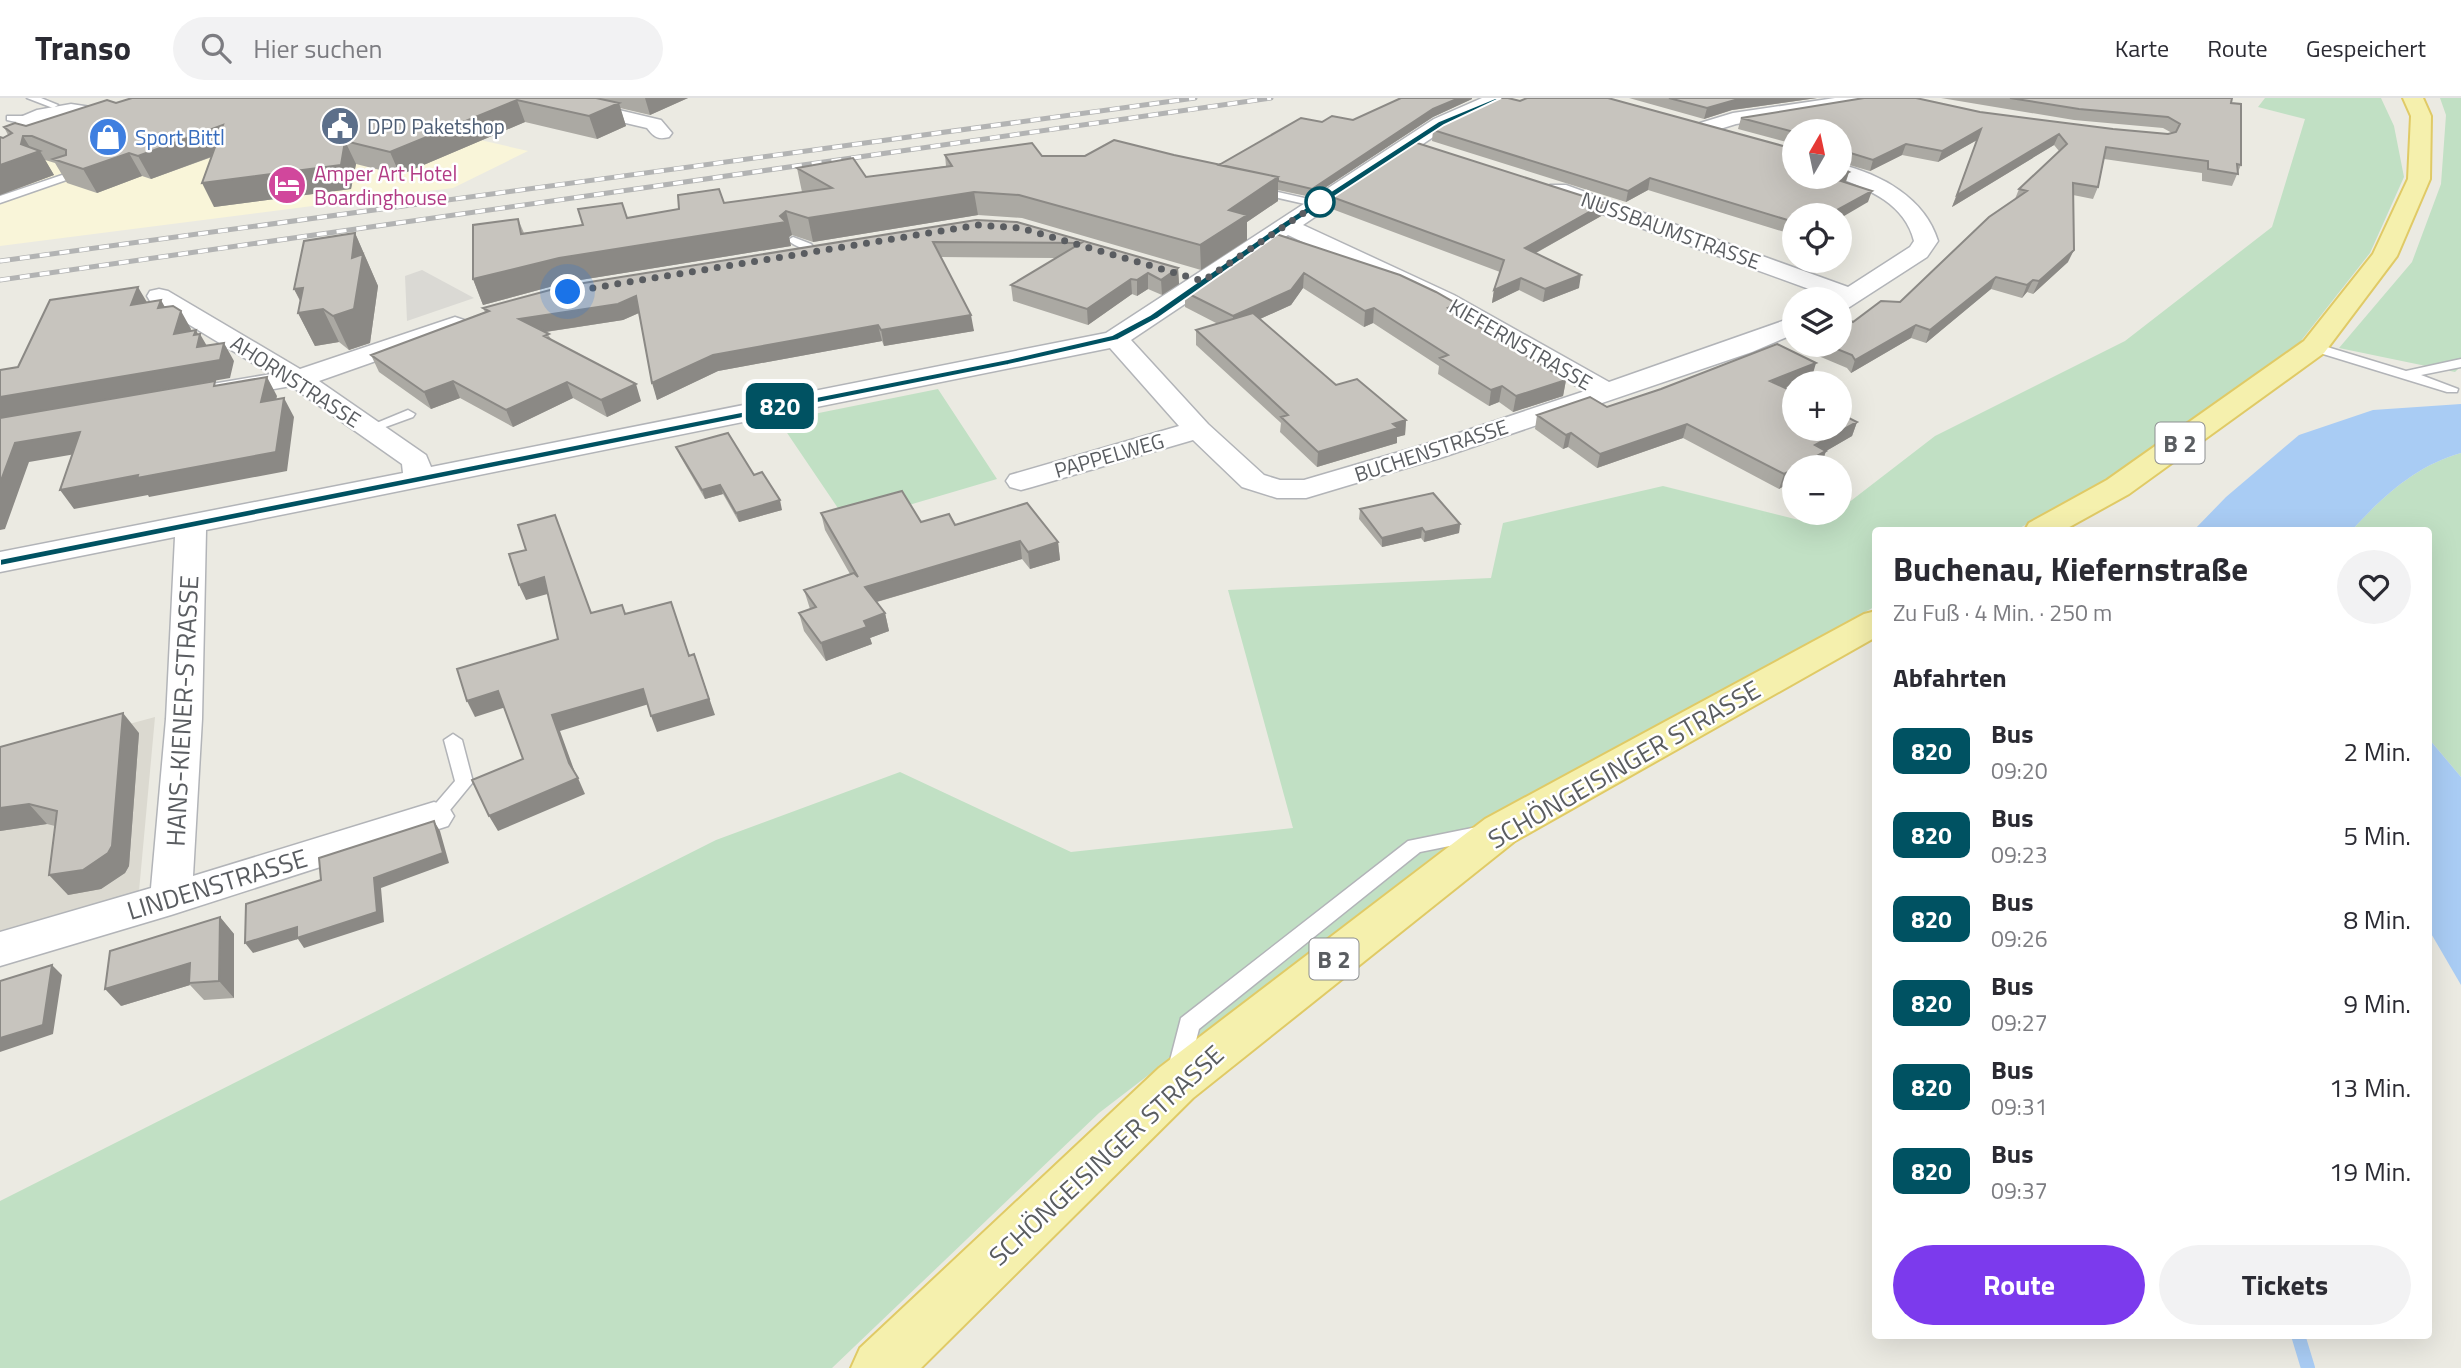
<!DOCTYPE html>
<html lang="de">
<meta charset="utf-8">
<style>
:root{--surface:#fff;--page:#f2f2f3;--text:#2b2b33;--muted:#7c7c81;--line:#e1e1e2;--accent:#7c3aed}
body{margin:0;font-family:"Titillium Web",sans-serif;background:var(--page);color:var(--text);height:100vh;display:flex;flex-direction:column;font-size:26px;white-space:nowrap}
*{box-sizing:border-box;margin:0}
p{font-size:23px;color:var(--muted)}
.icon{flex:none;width:38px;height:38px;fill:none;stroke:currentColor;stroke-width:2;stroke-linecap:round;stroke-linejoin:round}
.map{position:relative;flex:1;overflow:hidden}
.drawer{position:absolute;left:1872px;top:429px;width:560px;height:812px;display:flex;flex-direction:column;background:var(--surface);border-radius:7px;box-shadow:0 7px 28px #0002}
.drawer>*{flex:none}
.badge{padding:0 14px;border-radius:10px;font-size:24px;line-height:46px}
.needle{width:46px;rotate:9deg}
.buttons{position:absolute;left:1782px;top:21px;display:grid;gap:14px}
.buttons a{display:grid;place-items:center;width:70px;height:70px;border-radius:50%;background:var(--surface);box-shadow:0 7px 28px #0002;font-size:35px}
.you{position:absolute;width:35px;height:35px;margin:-18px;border:5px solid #fff;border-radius:50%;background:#1a73e8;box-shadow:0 0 0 10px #1a73e833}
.map>.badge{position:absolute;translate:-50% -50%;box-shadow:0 0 0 4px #fff}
h2{padding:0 21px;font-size:26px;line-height:63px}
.round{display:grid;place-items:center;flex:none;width:74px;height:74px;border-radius:37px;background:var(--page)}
.head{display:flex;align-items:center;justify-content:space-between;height:119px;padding:0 21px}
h1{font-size:33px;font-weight:700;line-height:52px}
.button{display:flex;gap:14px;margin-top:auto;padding:14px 21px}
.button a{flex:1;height:80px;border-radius:42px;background:var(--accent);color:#fff;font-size:28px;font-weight:700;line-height:80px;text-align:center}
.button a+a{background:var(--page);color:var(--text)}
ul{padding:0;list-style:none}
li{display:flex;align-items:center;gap:21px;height:84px;padding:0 21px}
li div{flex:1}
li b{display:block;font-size:26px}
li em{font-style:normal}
li .badge{min-width:77px;font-weight:700;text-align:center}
header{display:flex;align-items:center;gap:42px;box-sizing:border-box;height:98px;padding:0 35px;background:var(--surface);border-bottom:2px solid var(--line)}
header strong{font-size:33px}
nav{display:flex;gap:38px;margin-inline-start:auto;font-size:24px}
.search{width:490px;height:63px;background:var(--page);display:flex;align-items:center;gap:18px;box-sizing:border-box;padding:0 24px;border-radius:38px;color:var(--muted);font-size:26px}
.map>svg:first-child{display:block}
</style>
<header>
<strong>Transo</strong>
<div class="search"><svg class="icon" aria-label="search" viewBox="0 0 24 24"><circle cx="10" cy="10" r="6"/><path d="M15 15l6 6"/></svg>Hier suchen</div>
<nav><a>Karte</a><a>Route</a><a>Gespeichert</a></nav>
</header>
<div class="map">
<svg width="2461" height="1270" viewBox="0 0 2461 1270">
<rect width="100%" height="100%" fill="#ebeae2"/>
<path fill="#f9f5d9" d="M297,0L528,53L453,90L0,148V40L12,43Z"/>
<path fill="#dad9d4" d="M422,172L474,200L407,223L405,178Z"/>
<path fill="#dbd9d0" d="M155,619L139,793L0,835V661Z"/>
<path fill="#c1e0c4" d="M2265,0H2381L2394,28L2404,79L2370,155L2300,244L2106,383L2016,432H1876V508L1473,728L1099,1015L832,1270H0V1103L716,742L900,674L1071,754L1293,730L1228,492L1491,480L1503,425L1663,388L1819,427L1835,415H1839V412L1935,338L2125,243L2272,129L2305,21L2258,9Z
M2440,0H2461V268L2455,274L2339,250L2412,164L2441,86L2446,17Z
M938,291L997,381L848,425L779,323Z
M2461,355V679L2429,641V432H2352C2382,399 2417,367 2461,355Z"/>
<path fill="#a9ccf4" d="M2461,306V355C2417,367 2382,399 2352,432H2194L2226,399L2299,337L2373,312Z
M2429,641L2461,679V887L2429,832Z"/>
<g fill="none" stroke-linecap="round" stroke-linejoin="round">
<path stroke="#a9ccf4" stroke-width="14" d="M2298,1237L2308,1270"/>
<defs>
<path id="lane" d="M27,0H41L58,7L53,10Z
M7,18H29L34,21C28,26 14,24 7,22Z
M71,74L75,75V79L0,105V98Z
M1256,89L1322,104L1323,106L1318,109L1252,94V90Z
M793,139L811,146L817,153L807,155C802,148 793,148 788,142Z
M2314,245L2406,273L2461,261V269L2421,277L2458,291L2457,294H2447L2310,252V246Z
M408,312L415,316L413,319L369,335L362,331Z
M453,636L462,642L473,684L441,723H427L425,718L455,683L444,642Z
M1482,728L1489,730L1491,735L1489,740L1420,754L1199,931L1186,981L1178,984L1170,981L1167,974L1181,920L1408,743Z"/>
<path id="street" d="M533,0H568L661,22L672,35L669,39C658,42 654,39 647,30L536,4Z
M1482,0H1508L1505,4L1448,29L1303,127L1454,197L1609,284L1794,219V236L1752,254L1443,359L1306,400H1277L1242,389L1193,342L1032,389L1021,392L1010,389L1006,383L1010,377L1179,328L1110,250L206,432L202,621L193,778L434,704L448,708L454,718L448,728L171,817L0,868V834L151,790L166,621L175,439L0,474V454L403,375L402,366L291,288L222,300L212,298L208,292L212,286L271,276L150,203L147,198L150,193L159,191L168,193L300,271L446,222L455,219L464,222L468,227L464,232L319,283L426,357L431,369L1106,235L1434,21ZM1288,137L1436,207L1585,293L1423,347L1304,382H1280L1264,377L1208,326L1131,242Z
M1835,0H1884L1874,6L1736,26L1707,35L1700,33L1697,29L1700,25L1733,15Z
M71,6L91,9L97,17C79,41 42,40 17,33L14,29L18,20L37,12ZM73,18L57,25L38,26L48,21Z
M1839,66C1881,76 1925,100 1938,143L1927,159L1848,210L1839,212V201H1829L1831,199L1550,97L1547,92L1550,87H1566L1848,189L1910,149L1914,143C1905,106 1870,92 1837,79Z"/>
<path id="primary" d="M2403,0H2423L2431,18L2430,81L2397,158L2324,255L2129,396L2064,432H2025L2029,425L2107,382L2304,243L2373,156L2408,81L2411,18Z
M1876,513V539L1515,743L1193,1000L921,1270H851L860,1250L1159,970L1485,721L1864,516Z"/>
</defs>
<use href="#lane" stroke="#b2b4b8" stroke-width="3"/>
<use href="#street" stroke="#b2b4b8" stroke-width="3"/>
<use href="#primary" stroke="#e0ca66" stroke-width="4"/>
<use href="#lane" fill="#fff" fill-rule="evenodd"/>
<use href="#street" fill="#fff" fill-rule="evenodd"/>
<use href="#primary" fill="#f5f0ad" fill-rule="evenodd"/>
<defs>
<path id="rail" d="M0,163L1195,0
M0,182L1271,0"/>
</defs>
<use href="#rail" stroke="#b2b3b3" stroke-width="5"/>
<use href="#rail" stroke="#fff" stroke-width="3.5" stroke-dasharray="10" stroke-linecap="butt"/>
</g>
<path fill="#aba9a3" d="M132,0H688L650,17L620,10L626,28L597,41L525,24L400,77L356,66L351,91L214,109L212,59L151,81L142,78L97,95L67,85L55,65L45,62L54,77L0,97V39L3,40L8,37L4,29L26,28L116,5Z
M1401,0H1472V1L1433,19L1311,99L1278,92V103L1247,124V142L1201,172L1022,120L978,117L813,144L792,137L789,139L791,148L568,184L483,207L473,181L518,121L524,135L802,94L797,70L866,79L946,68L945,57H1174L1219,67L1322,24L1353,22Z
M1629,0H1817L1732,12L1704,21Z
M1941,0H2232L2231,5L2241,67L2232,88L2202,83V75L2104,61L2098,89L2093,101L2073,97L2068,164L2033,196L2027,194L2022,200L1991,191L1926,245L1911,240L1851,275L1847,270L1809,254L1812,247H1839L1853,224L1900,204L2015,101L2019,91L2059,53L2054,47L1952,109L1977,42L1938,64L1902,57L1870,73L1839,64V33H1794V46L1738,31L1741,20L1980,14L2113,31L2168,36L2172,35L2163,30L2074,22Z
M1520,3L1849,74L1846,84L1868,104L1794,117V137L1648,92L1626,104L1432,43L1433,32Z
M1332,99L1605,105L1603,117L1536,155L1579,190L1543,204L1519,192L1492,205L1494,192L1500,174L1332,111Z
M1017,124L1178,170L1179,186L1162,197L1148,191L1137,198L1132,196L1088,227L1013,203L1011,187L1056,160L941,159L974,233L884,248L882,243L718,273L657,302L639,215L623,222L546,234L552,242L641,303L607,319L573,300L513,329L460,300L431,311L379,274L371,257L485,214L483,210Z
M355,135L378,188L370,245L349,252L339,244L315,248L298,215L300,203L294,191Z
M1273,135L1457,206L1456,215L1566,282L1563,298L1513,314L1499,304L1489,308L1438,276L1439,268L1373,225L1364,229L1303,190L1291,207L1260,221L1336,287L1406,322L1405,337L1397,339V345L1317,369L1280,334L1281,325L1196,247V232L1218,226L1185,209V194Z
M1812,279L1794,285V286L1785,290L1857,324L1852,338L1826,353L1821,367L1794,369V382L1779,391L1683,340L1597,370L1568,349L1563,351L1535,331L1537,317L1607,309Z
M676,349L754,377L782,412L739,424L723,396L705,401L680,358Z
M1360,411L1460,426L1459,435L1424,444L1421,440L1382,449L1359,421Z
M821,415L955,427L1058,444L1060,462L1030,471L1022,461L877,504L885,515L889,533L870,540L872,546L826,563L804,533L799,515L810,511L804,492L850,476L825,432Z
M139,635L129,768L125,775L101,791L68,797L55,728L47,726L0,733V649Z
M220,819L234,836V900L204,902L190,887L121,908Z"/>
<path fill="#8b8985" d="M645,0H688L650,17Z
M1459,0H1472V1L1433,19L1311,99L1312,91L1433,11Z
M1746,0H1817L1732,12L1704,21L1707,10L1735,2Z
M517,2L525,24L400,77L390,54Z
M619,5L626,28L597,41L589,18Z
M223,27L235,50L151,81L138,58Z
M1981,31L1977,42L1938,64L1942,53Z
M2059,36L2054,47L1952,109L1957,97Z
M23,38L34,56L40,53L54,77L0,97V67L21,46Z
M345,43L356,66L351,91L214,109L202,85Z
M1906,46L1902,57L1870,73L1873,62Z
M129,55L142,78L97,95L83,71Z
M1849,74L1845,85L1835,81Z
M1278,79V103L1247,124V142L1201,172L1200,147L1229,112Z
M1650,80L1648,92L1626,104L1628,93Z
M1872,93L1868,104L1839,121V117H1828Z
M974,94L978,117L813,144L808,120Z
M1605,105L1603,117L1523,162L1525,150Z
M786,113L792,137L789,139L791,148L568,184L483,207L473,181L559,160L780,118Z
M355,135L378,188L370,245L349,252L333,218L352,160Z
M2074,152L2068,164L2033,196L2039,183Z
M1178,170L1179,186L1162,197L1161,182Z
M1148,175V191L1137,198V182Z
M1304,175L1303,190L1291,207L1233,233V218Z
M1581,177L1579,190L1543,204L1545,191Z
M1996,179L1991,191L1926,245L1930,232Z
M1521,180L1519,192L1492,205L1494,192Z
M1131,181L1132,196L1088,227L1087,211Z
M2033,182L2027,194L2022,200L2027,187Z
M138,189L148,206L131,207Z
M303,190L323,211L339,244L315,248L298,215L306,213L294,191Z
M636,198L641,214L623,222L525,237L519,221Z
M161,202L171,220L158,210Z
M1457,206L1455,221L1448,210Z
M1374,210L1373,225L1364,229L1365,213Z
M181,213L191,231L185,254L174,236Z
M971,217L974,233L884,248L881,232Z
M878,227L882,243L718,273L657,302L652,285L713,257Z
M1916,227L1911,240L1851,275L1855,262Z
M196,232L200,240V236L211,255L224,245L234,263L230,280L0,320V299L197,249L194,237Z
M1816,265L1812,279L1794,285V286L1766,297L1770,283Z
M267,279L277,298L272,323L261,304Z
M1566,282L1563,298L1513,314L1516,298Z
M453,283L460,300L431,311L424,294Z
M567,284L573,300L513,329L506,312Z
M636,286L641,303L607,319L601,302Z
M1502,288L1499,304L1489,308L1491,292Z
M284,300L294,319L287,373L149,399L148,397L74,411L60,392Z
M1406,322L1405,337L1397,339V345L1317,369L1318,354Z
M1857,324L1852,338L1814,360L1826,353L1821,367L1817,369H1797L1815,347Z
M1687,326L1683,340L1597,370L1600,356Z
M80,334L93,353L29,364L5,431L0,432V385L15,345Z
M1571,335L1568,349L1563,351L1566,337Z
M1794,371V382L1779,391L1784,376Z
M720,387L723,396L705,401L702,392Z
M780,402L782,412L739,424L736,415Z
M1460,426L1459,435L1424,444L1425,434Z
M1422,430L1421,440L1382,449V440Z
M1020,443L1022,461L869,506L865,489Z
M1058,444L1060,462L1030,471L1028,454Z
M544,479L551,495L526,502L519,487Z
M885,515L889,533L870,540L872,546L826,563L821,545L864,523Z
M694,556L715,617L657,634L651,618Z
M643,591L649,606L560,633L577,680H578L585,696L498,733L489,718L569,665L552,617Z
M498,593L506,609L475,619L467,603Z
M123,615L139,635L129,768L125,775L101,791L68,797L49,777Z
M29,706L47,726L0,733V710Z
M434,723L440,733L449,765L381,790L384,824L304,850L298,841L253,855L245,845L297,829L374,780Z
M220,819L234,836V900L219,883Z
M190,865L189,885L190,887L121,908L105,891Z
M52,867L62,877L53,936L0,954V940Z"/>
<path fill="#c7c4be" stroke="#8b8985" stroke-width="2" d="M132,0H596L619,5L589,18L517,2L390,54L345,43L341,67L202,85L223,27L138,58L129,55L83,71L53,61L66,57V52L32,38H23L21,46L40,53L0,67V39L3,40L12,35L4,29L15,25L26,28L107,2L116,5Z
M1401,0H1459L1433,11L1312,91L1278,83V79L1219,67L1301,20L1322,24L1332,18L1353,22Z
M1497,0H1508L1520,3L1527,0H1608L1794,51V79H1839L1835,81L1872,93L1828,117H1794V124L1650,80L1628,93L1433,32L1450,20Z
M1669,0H1746L1735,2L1707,10Z
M1864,0H1916L1980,14L2113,31L2168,36L2176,34L2180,26L2168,19L2079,11L2010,0H2232L2231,5L2241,6V67L2237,66L2238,76L2208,71V63L2106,49L2098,89L2073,85L2074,152L2039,183L2033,182L2027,187L1996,179L1930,232L1916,227L1855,262L1852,257L1827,247H1839V227L1849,222L1853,224L1881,203L1900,204L1989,119L2027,93L2019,91L2067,46L2059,36L1957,97L1981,31L1942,53L1906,46L1873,62L1841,52L1839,63V33H1794V34L1741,20Z
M1114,42L1174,57L1278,79L1229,112L1247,117L1200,147L1019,97L974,94L808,120L786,113L780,118L786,124L559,160L473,181V127L518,121L521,136L583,127L578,111L622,105L627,120L679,111L678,97L719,91L724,105L832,90L797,70L853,60L866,79L952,68L945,57L1032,45L1042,58H1085Z
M1414,44L1605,105L1525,150L1581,177L1545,191L1521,180L1494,192L1504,162L1332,99Z
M1839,69L1849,74L1839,78Z
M976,122L1017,124L1178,170L1161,182L1148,175L1137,182L1131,181L1087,211L1011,187L1081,145L933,144L971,217L881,232L878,227L713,257L652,285L636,198L618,206L519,221L549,236L544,238L636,286L601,302L567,284L506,312L453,283L424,294L371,257L489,213L483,210L565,188Z
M355,135L352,160L363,156L354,211L333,218L323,211L298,215L303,190L294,191L304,143Z
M1273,135L1400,177L1436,194L1457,206L1448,210L1566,282L1516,298L1502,288L1491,292L1440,260L1448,257L1374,210L1365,213L1304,175L1291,192L1233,218L1185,194Z
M138,189L131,207L161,202L158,210L173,208L181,213L174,236L196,232L194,237L200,236L197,249L224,245L220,262L0,299V272L18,269L50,202Z
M1253,215L1336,287L1357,281L1406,322L1393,326L1398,330L1318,354L1281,319L1288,317L1196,232Z
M1777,246L1816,265L1770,283L1794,294V331H1839V315L1857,324L1815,347L1826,353L1797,369H1794V371L1784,376L1687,326L1600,356L1571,335L1566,337L1537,317L1590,299L1607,309L1661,291Z
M267,279L261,304L284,300L276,354L137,380L138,377L60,392L80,334L15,345L0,385V320L215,283L214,288Z
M728,335L754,377L762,374L780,402L736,415L720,387L702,392L676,349Z
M902,393L921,424L949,416L955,427L1027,405L1058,444L1028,454L1020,443L865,489L885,515L864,523L867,529L821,545L799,515L816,509L804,492L854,475L858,479L821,415Z
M1433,395L1460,426L1425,434L1422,430L1382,440L1360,411Z
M555,417L591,515L622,507L625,516L671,504L689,558L694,556L709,601L651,618L643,591L552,617L569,665L578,680L489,718L472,682L523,661L498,593L467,603L457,571L558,541L544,479L519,487L509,456L526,452L518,427Z
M123,615L112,748L108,755L83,772L49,777L57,713L29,706L0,710V649Z
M434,723L443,755L374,780L377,814L297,840V829L245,845L246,806L321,782L319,760Z
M220,819L219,883L189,885L190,865L105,891L110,853Z
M52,867L43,927L0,940V883Z"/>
<path fill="#005262" stroke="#fff" stroke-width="2" d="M1495,0H1501L1444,27L1288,129L1157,221L1118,242L1008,267L0,468V461L1008,261L1112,237L1150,217L1282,125L1439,23Z"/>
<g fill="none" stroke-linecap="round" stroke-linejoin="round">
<path stroke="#5a5d61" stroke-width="7" stroke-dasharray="0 12.6" d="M568,194L978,127L1021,130L1203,183L1320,104"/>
</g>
<defs>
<symbol id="civic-disc" viewBox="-11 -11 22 22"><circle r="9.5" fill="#5c6f8a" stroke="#fff"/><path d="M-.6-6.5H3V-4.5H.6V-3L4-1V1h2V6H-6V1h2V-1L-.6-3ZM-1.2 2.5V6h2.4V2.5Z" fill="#fff"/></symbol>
<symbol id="shop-disc" viewBox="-11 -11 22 22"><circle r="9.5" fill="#3f7fe0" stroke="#fff"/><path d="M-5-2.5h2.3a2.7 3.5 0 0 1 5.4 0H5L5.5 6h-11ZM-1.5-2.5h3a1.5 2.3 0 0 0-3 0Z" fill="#fff"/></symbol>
<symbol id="hotel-disc" viewBox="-11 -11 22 22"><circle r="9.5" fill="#d1479c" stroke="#fff"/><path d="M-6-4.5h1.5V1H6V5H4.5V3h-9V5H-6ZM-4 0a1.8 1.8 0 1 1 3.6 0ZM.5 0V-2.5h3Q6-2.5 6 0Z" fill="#fff"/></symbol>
</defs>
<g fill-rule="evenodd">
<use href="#civic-disc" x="318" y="6" width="44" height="44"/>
<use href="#shop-disc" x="86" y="17" width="44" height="44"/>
<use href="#hotel-disc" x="265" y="65" width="44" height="44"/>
</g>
<circle fill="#fff" stroke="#005262" stroke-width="3.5" cx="1320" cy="104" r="14"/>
<g text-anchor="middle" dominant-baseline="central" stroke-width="5" stroke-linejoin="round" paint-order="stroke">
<g font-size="21" fill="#4e5e75" stroke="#fff" text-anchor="start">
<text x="367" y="28">DPD Paketshop</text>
</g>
<g font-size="21" fill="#366cbe" stroke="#fff" text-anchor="start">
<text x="135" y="39">Sport Bittl</text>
</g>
<g font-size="21" fill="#b23c85" stroke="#fff" text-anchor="start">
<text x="314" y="75">Amper Art Hotel<tspan x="314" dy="24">Boardinghouse</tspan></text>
</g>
<g font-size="21" fill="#5a5d61" stroke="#fff">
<text transform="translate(1671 132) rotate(20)">NUSSBAUMSTRASSE</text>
<text transform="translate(1521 246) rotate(30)">KIEFERNSTRASSE</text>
<text transform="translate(296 283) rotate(33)">AHORNSTRASSE</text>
<text transform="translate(1431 352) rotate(-18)">BUCHENSTRASSE</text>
<text transform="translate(1109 357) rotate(-16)">PAPPELWEG</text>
</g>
<g fill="#fff" stroke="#8c8e90" stroke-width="2">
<rect x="2155.5" y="324.5" width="49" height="41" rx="5"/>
<rect x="1309.5" y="840.5" width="49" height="41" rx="5"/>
</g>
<g font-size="24" font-weight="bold" fill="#5a5d61">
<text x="2180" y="345">B 2</text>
<text x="1334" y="861">B 2</text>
</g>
<g font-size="26" fill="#5a5d61" stroke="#fff">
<text transform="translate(182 613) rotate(-87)">HANS-KIENER-STRASSE</text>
<text transform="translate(1624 666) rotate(-30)">SCHÖNGEISINGER STRASSE</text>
<text transform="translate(217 786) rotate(-17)">LINDENSTRASSE</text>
<text transform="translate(1106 1057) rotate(-43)">SCHÖNGEISINGER STRASSE</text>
</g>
</g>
</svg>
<div class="buttons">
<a><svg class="needle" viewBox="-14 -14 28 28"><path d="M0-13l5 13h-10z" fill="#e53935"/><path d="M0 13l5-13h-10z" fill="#7c7c81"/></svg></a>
<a><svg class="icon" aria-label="locate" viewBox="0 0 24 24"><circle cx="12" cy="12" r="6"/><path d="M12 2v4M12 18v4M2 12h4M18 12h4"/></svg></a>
<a><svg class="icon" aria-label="layers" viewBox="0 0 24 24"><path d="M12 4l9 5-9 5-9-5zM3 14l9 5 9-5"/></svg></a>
<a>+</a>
<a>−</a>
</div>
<div class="you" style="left:568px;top:194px"></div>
<b class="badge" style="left:780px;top:308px;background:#005262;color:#fff">820</b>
<section class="drawer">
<div class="head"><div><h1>Buchenau, Kiefernstraße</h1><p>Zu Fuß · 4 Min. · 250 m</p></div><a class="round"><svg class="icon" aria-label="heart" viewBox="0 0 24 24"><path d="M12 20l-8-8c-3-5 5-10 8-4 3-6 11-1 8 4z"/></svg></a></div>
<h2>Abfahrten</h2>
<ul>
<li><span class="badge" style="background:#005262;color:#fff">820</span><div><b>Bus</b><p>09:20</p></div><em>2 Min.</em></li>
<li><span class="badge" style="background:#005262;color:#fff">820</span><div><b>Bus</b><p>09:23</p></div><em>5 Min.</em></li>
<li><span class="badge" style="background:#005262;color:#fff">820</span><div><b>Bus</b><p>09:26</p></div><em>8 Min.</em></li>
<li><span class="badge" style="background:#005262;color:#fff">820</span><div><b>Bus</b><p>09:27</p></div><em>9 Min.</em></li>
<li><span class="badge" style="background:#005262;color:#fff">820</span><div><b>Bus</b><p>09:31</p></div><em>13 Min.</em></li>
<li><span class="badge" style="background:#005262;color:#fff">820</span><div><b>Bus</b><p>09:37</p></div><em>19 Min.</em></li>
</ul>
<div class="button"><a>Route</a><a>Tickets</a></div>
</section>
</div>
